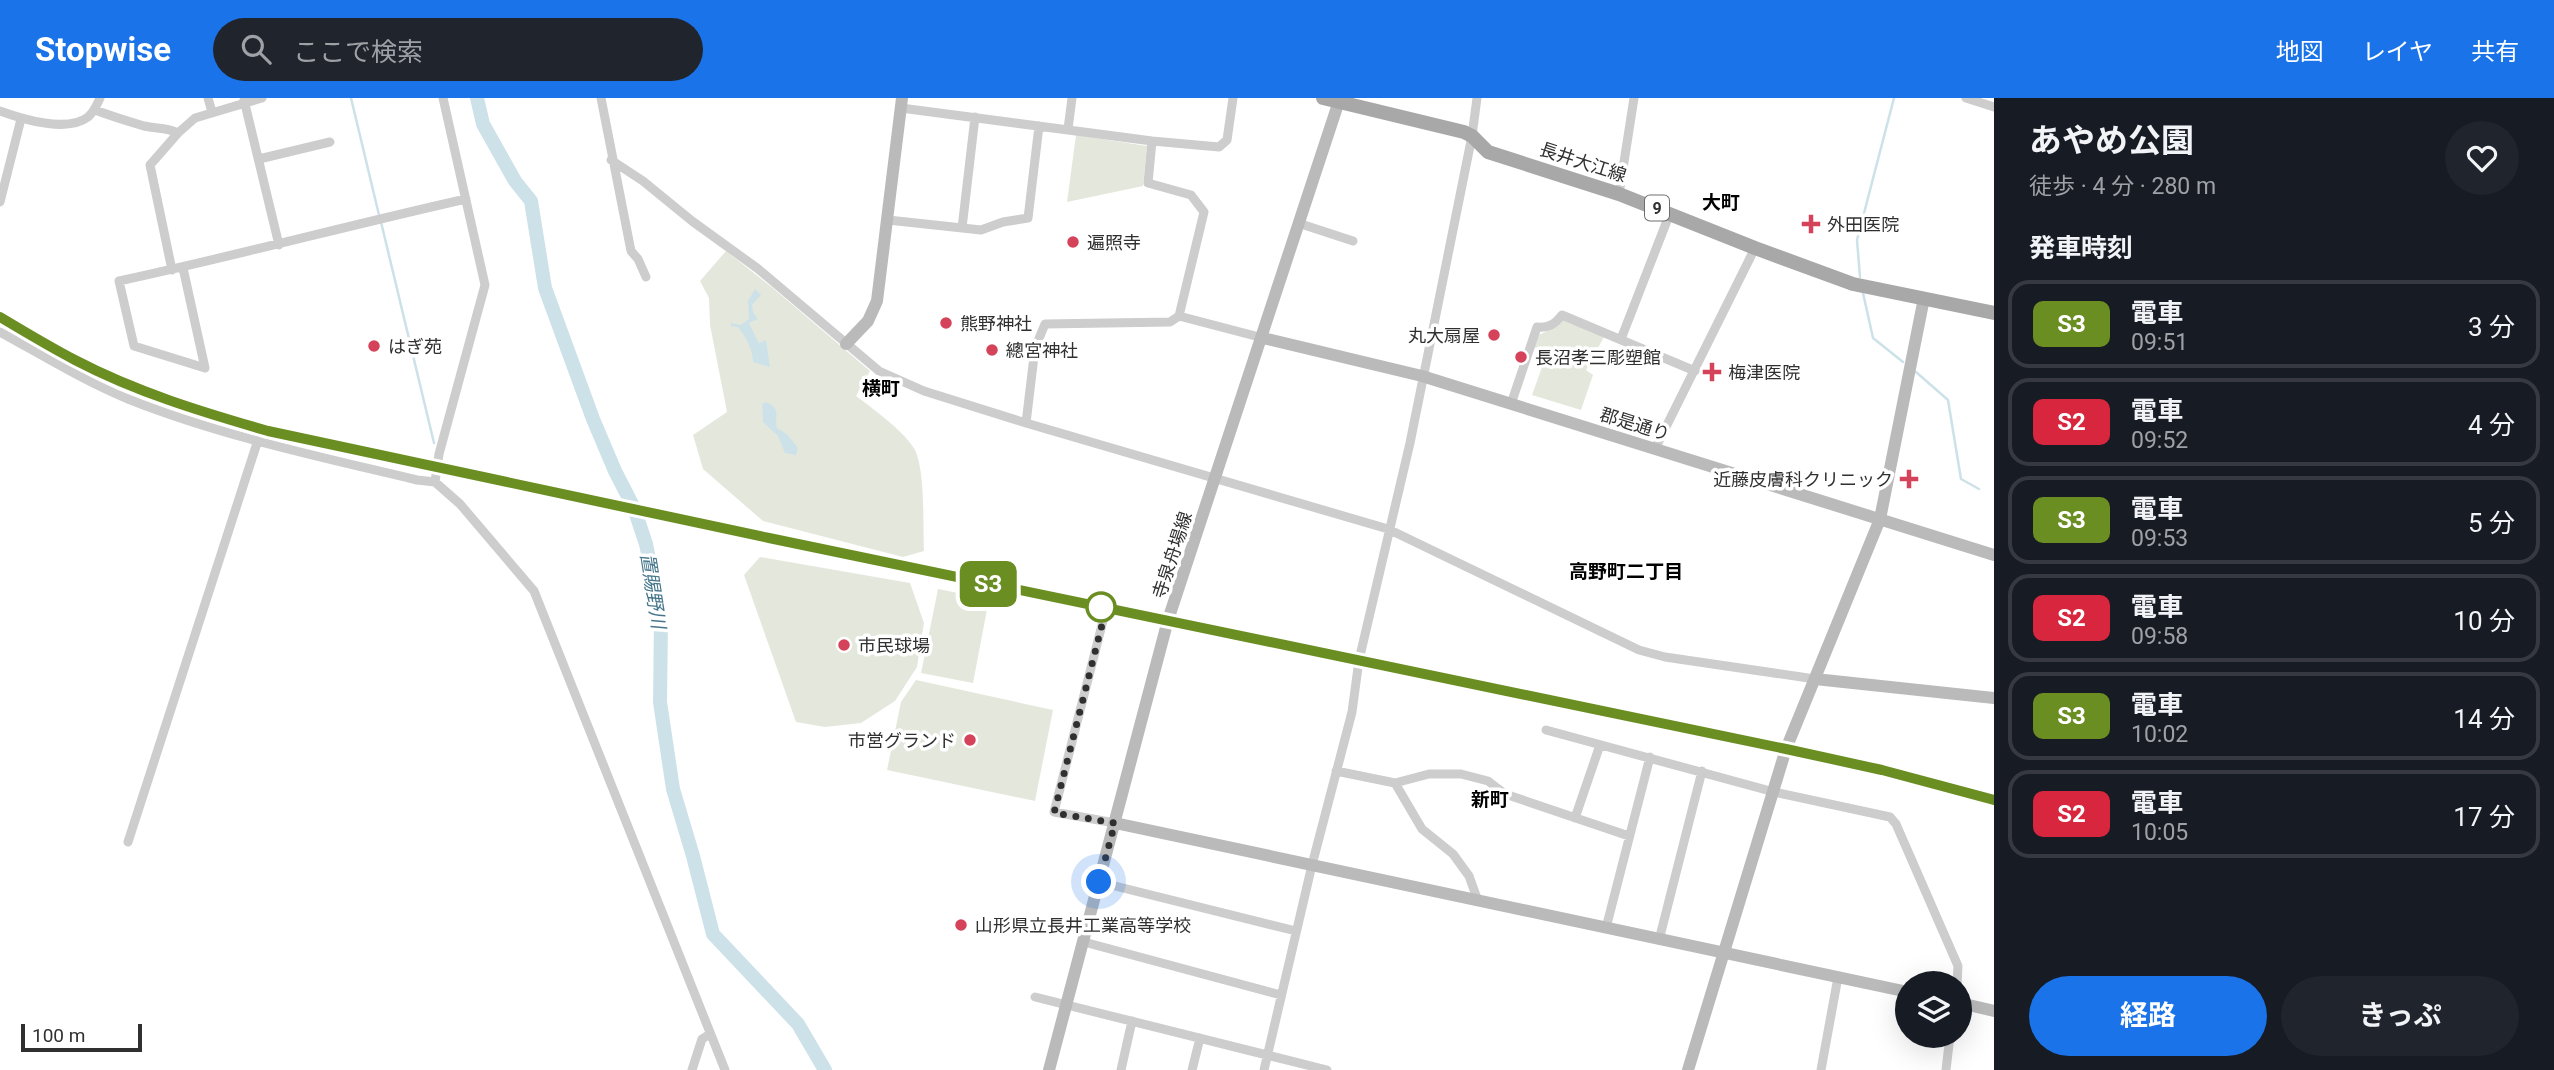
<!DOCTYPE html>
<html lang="ja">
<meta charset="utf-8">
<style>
:root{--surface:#171b24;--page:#20242c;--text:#f1f3f6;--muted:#9ea1a6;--line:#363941;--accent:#1a73e8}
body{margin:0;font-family:Roboto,"Noto Sans JP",sans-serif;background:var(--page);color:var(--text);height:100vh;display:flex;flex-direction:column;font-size:26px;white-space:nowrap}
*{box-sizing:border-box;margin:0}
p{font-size:23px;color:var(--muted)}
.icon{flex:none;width:38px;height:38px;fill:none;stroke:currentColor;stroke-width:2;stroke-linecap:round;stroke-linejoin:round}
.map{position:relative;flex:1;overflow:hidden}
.drawer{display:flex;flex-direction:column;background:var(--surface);width:560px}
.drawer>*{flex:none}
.badge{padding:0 14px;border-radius:10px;font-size:24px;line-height:46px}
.controls{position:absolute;left:1895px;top:873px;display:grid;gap:14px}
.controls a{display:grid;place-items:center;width:77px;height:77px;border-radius:50%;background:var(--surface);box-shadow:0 7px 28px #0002;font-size:35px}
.scale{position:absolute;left:21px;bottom:18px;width:121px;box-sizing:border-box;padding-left:7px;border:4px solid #303030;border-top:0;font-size:19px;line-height:24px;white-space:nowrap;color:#303030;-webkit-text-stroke:5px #fff;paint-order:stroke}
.you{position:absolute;width:35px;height:35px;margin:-18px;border:5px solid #fff;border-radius:50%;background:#1a73e8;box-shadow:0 0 0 10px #1a73e833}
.map>.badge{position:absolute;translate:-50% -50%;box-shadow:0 0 0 4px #fff}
h2{padding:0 35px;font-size:26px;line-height:63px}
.round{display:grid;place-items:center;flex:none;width:74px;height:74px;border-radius:37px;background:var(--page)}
.head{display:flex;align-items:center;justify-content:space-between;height:119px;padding:0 35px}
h1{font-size:33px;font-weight:700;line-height:52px}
.cta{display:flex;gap:14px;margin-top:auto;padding:14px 35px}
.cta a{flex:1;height:80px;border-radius:42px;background:var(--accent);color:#fff;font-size:28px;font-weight:700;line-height:80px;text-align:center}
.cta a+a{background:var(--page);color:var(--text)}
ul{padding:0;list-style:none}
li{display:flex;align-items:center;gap:21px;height:88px;margin:0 14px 10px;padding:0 21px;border:4px solid var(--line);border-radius:21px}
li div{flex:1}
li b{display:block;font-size:26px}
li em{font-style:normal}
li .badge{min-width:77px;font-weight:700;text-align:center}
header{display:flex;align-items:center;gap:42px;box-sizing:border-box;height:98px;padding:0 35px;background:var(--accent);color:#fff}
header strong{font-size:33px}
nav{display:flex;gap:38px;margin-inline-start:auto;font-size:24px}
.search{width:490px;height:63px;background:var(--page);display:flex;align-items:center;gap:18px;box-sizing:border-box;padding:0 24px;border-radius:38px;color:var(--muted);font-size:26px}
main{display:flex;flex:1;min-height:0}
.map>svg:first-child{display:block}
</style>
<header>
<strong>Stopwise</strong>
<div class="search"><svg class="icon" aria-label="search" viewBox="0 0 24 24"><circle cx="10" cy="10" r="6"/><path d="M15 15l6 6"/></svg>ここで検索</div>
<nav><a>地図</a><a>レイヤ</a><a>共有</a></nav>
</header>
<main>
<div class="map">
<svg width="1994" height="972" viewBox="0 0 1994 972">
<rect width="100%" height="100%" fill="#fff"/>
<path fill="#e4e8dc" d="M1076,37L1147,48L1143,88L1067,104Z
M726,153L774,191L870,273L856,298C872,310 908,336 916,354C925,377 923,427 924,453L903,459L763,423L703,371L693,337L727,314L710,227L709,200L700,183Z
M1563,222L1604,239L1586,272L1593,277L1581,312L1532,297L1547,255L1534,249L1538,237L1552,231Z
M760,459L910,485L924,525L917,569L895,603L861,625L825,629L796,624L744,477Z
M938,491L989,501L973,585L921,575Z
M916,582L1053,612L1035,703L887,672L901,604Z"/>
<path fill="#cde1e9" d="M755,191L761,197L752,207L753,214L758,221L749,225L759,245L766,242L770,269L753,264C753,252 746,239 738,229L731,228V225L741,227L749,221L748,203Z
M766,304C782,311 774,318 777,330L788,337L798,350L796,357L785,355L778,338L763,324L762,306Z"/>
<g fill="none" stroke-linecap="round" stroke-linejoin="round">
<path stroke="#cde1e9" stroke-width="2.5" d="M351,0L379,117
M381,124L434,345
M1860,179L1857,142L1894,0
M1863,195L1873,240L1903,264
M1916,274L1948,302L1961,381L1979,391"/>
<path stroke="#cde1e9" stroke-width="14" d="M477,0L483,26L515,83L531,103L545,190L593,321L615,373L634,410L646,446L661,521L660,604L673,691L693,758L713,836L798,926L825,972"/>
<path stroke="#cdcdcd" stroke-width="9" d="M208,0L212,14
M601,0L631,153L638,161L646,179
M1966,0L1994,9
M244,2L279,147
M901,10L1152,43L1219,49L1227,42L1233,0
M95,12C111,18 127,23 144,28C157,31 166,29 178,35
M0,13C22,21 67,35 88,19C94,14 97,7 100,0
M1068,31L1072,0
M259,61L330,44
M611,62L643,83L692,123L757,170L879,273L924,293L1026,325L1388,431L1639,552L1665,559L1815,581
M1619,96L1634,0
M0,104L21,21
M888,122L981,132L1003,124L1028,120L1039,28
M1301,126L1353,143
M962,130L975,19
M183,170L205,270L134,248L119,183C235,158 350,127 466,101
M172,172L150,67L178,35L195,20L262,0
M1179,218L1263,240
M0,234C42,257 84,283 128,301C221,338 321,359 417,382L435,384L460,406L534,493L725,972
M1621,241L1670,115
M1511,306L1537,229C1549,230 1555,226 1562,217L1695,273
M1026,325L1035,250L1045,226L1170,224L1179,218L1204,114L1191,97L1148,85L1152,43
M1655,351L1755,150
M435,384L439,356L485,187L443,0
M1104,519L1054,714L1115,725
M1546,632L1774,694L1890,719L1896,726L1958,868L1957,886
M1336,673L1395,685L1429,676H1461L1488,683L1505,696L1629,738
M1395,685L1422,731L1453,756L1469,778L1478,803
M1575,720L1600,647
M128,744L258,342
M1099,784L1296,833
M1606,830L1650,659
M1659,842L1702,673
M1084,844L1281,897
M1035,899L1327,972
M692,972L702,941L710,936
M1121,972L1132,923
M1192,972L1200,940
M1264,972L1312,767L1352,614L1359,562L1410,345L1472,38L1477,0
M1821,972L1838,879
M1946,972L1950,938"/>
<path stroke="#bababa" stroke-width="12" d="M1263,240L1422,278L1994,457
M846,246L868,223L877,203L902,0
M1815,581L1994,600
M1115,725L1908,894
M1960,905L1994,913
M1049,972L1168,522L1340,0
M1688,972L1786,651L1880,421L1924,200"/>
<path stroke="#a8a8a8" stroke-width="14" d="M1323,0L1464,34L1472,38L1488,54L1619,96L1755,150L1853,186L1994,215"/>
<path stroke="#858585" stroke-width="2.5" stroke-dasharray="7 5" stroke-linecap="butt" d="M0,219C25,234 50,249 75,262C136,294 202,314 267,333L770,440L1786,651L1882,672L1994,702"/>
</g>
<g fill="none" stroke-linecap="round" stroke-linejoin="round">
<defs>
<path id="line" d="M0,219C25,234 50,249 75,262C136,294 202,314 268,333L769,440L1786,651L1882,672L1994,702"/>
</defs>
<use href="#line" stroke="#fff" stroke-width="16"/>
<use href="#line" stroke="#6b8e23" stroke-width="10"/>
<path stroke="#303030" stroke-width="7" stroke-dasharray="0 12.6" d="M1099,784L1115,725L1054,715L1104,519L1101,509"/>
</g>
<g fill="#d5435a" stroke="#fff" stroke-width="2.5">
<path d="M1807.5 115.5h7v7h7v7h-7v7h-7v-7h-7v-7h7z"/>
<circle cx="1073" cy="144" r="7"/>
<circle cx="946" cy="225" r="7"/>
<circle cx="1494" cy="237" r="7"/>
<circle cx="374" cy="248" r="7"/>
<circle cx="992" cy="252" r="7"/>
<circle cx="1521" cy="259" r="7"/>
<path d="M1708.5 263.5h7v7h7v7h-7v7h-7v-7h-7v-7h7z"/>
<path d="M1905.5 370.5h7v7h7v7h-7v7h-7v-7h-7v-7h7z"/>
<circle cx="844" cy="547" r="7"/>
<circle cx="970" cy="642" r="7"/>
<circle cx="961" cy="827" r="7"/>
</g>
<circle fill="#fff" stroke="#6b8e23" stroke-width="3.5" cx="1101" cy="509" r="14"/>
<g text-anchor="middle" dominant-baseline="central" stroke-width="7" stroke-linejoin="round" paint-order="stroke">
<rect fill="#fff" stroke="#6e6e6e" stroke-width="2" x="1645" y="97.5" width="24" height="25" rx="5"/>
<g font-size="16" font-weight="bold" fill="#303030">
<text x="1657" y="110">9</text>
</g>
<g font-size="18" fill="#303030" stroke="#fff">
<text transform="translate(1583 64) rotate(18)">長井大江線</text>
<text transform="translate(1635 326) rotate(17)">郡是通り</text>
<text transform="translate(1172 457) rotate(-72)">寺泉舟場線</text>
</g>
<g font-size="18" fill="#303030" stroke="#fff" text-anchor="start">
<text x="1827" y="126">外田医院</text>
<text x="1087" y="144">遍照寺</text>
<text x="960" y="225">熊野神社</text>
<text x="1480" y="237" text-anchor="end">丸大扇屋</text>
<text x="388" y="248">はぎ苑</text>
<text x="1006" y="252">總宮神社</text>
<text x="1535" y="259">長沼孝三彫塑館</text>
<text x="1728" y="274">梅津医院</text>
<text x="1893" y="381" text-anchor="end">近藤皮膚科クリニック</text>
<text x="858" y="547">市民球場</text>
<text x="956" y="642" text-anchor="end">市営グランド</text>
<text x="975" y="827">山形県立長井工業高等学校</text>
</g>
<g font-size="19" font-weight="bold" fill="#000" stroke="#fff">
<text x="1721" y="104">大町</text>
<text x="881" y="290">横町</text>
<text x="1626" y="473">高野町二丁目</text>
<text x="1490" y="701">新町</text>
</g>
<g font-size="19" font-style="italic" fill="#45768b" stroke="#fff">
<text transform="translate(653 493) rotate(81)">置賜野川</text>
</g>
</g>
</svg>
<div class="controls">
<a><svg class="icon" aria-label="layers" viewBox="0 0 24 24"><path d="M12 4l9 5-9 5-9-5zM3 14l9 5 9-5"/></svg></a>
</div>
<div class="scale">100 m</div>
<div class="you" style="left:1099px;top:784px"></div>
<b class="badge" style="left:988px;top:486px;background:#6b8e23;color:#fff">S3</b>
</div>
<section class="drawer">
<div class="head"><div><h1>あやめ公園</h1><p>徒歩 · 4 分 · 280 m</p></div><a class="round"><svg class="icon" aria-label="heart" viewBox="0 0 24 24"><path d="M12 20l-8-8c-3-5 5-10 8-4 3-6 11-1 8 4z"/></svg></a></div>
<h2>発車時刻</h2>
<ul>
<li><span class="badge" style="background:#6b8e23;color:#fff">S3</span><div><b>電車</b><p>09:51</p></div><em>3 分</em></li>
<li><span class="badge" style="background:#d7263d;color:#fff">S2</span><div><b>電車</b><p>09:52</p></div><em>4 分</em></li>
<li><span class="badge" style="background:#6b8e23;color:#fff">S3</span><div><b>電車</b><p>09:53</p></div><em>5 分</em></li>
<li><span class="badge" style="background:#d7263d;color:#fff">S2</span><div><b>電車</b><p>09:58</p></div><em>10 分</em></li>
<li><span class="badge" style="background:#6b8e23;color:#fff">S3</span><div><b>電車</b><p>10:02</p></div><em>14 分</em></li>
<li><span class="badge" style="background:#d7263d;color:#fff">S2</span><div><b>電車</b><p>10:05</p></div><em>17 分</em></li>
</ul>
<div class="cta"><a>経路</a><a>きっぷ</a></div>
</section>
</main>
